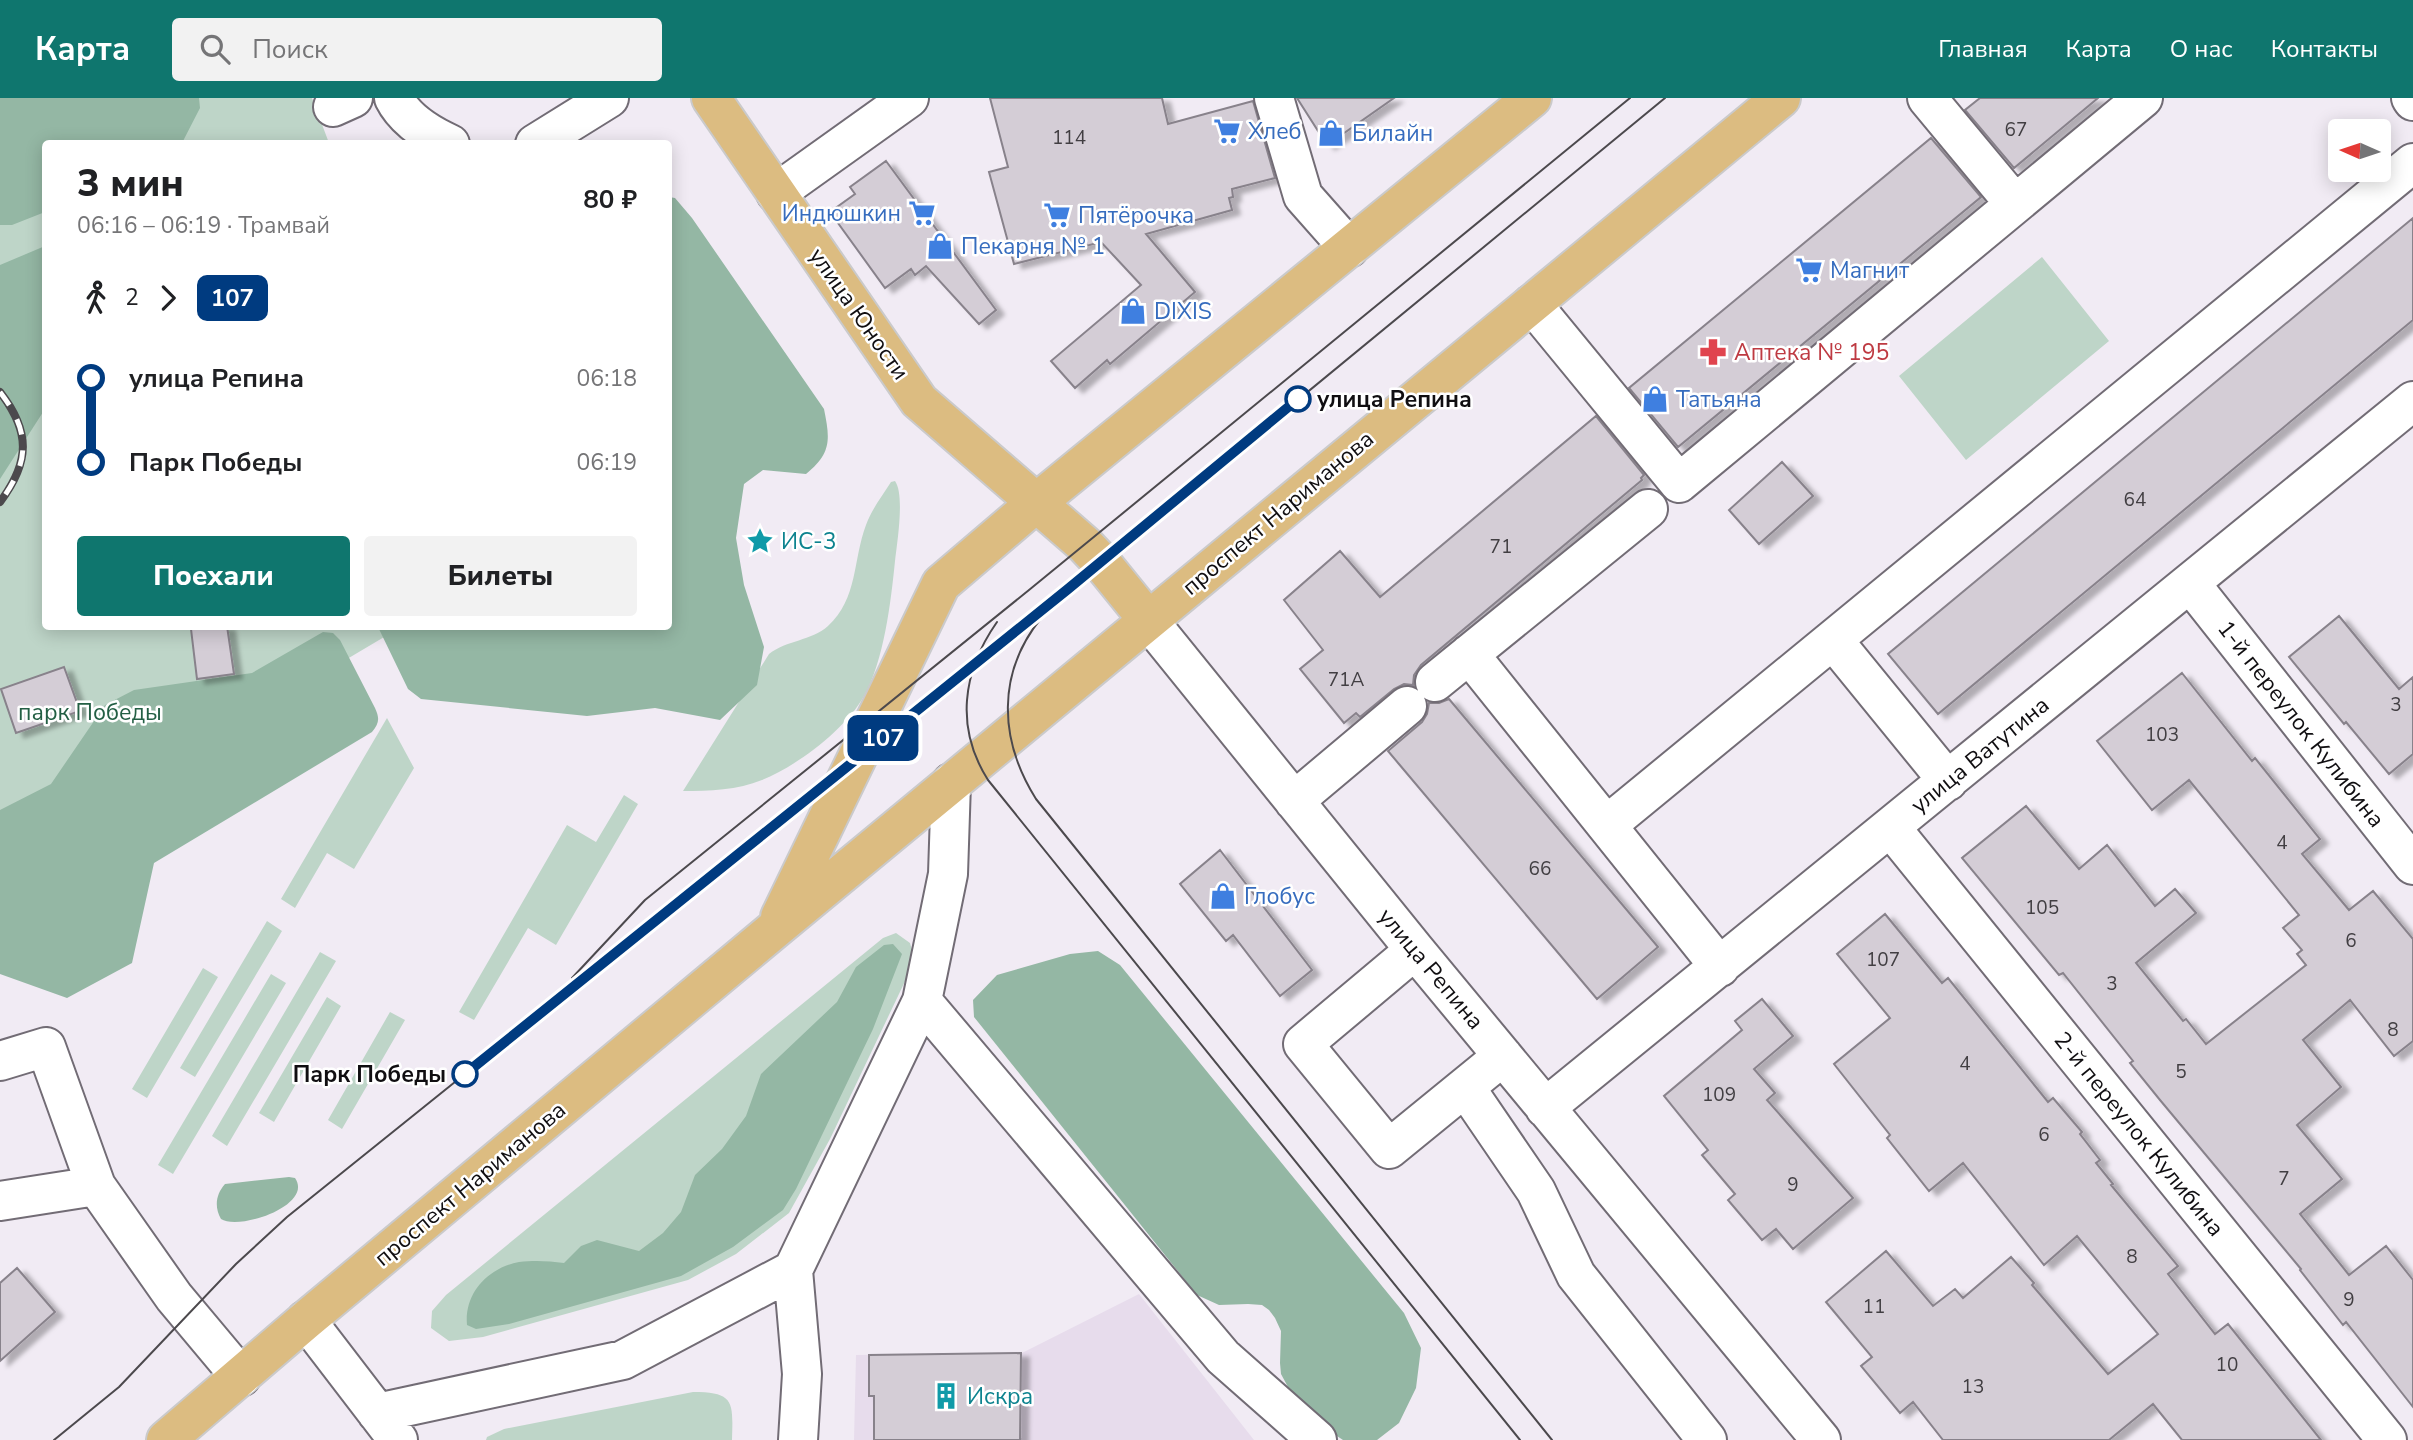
<!DOCTYPE html>
<html lang="ru">
<meta charset="utf-8">
<style>
:root{--surface:#fff;--page:#f2f2f2;--text:#202124;--muted:#757577;--accent:#0f766e}
body{margin:0;font-family:"Nunito Sans",sans-serif;background:var(--page);color:var(--text);height:100vh;display:flex;flex-direction:column;font-size:26px;white-space:nowrap}
*{box-sizing:border-box;margin:0}
p{font-size:23px;color:var(--muted)}
.icon{flex:none;width:38px;height:38px;fill:none;stroke:currentColor;stroke-width:2;stroke-linecap:round;stroke-linejoin:round}
.map{position:relative;flex:1;overflow:hidden}
.side{position:absolute;left:42px;top:42px;width:630px;height:490px;display:flex;flex-direction:column;background:var(--surface);border-radius:7px;box-shadow:0 4px 18px #0003}
.side>*{flex:none}
.badge{padding:0 14px;border-radius:10px;font-size:24px;line-height:46px}
.needle{width:46px;rotate:273deg}
.controls{position:absolute;left:2328px;top:21px;display:grid;gap:14px}
.controls a{display:grid;place-items:center;width:63px;height:63px;border-radius:7px;background:var(--surface);box-shadow:0 4px 18px #0003;font-size:35px}
.map>.badge{position:absolute;translate:-50% -50%;box-shadow:0 0 0 4px #fff}
.legs{display:flex;align-items:center;gap:10px;height:77px;padding:0 35px;font-size:23px}
.legs p{margin-inline-start:auto}
.headline{display:flex;align-items:center;justify-content:space-between;height:119px;padding:0 35px}
h1{font-size:38px;font-weight:800;line-height:52px}
.cta{display:flex;gap:14px;margin-top:auto;padding:14px 35px}
.cta a{flex:1;height:80px;border-radius:7px;background:var(--accent);color:#fff;font-size:28px;font-weight:800;line-height:80px;text-align:center}
.cta a+a{background:var(--page);color:var(--text)}
ul{padding:0 35px;list-style:none}
li{display:flex;align-items:center;gap:24px;height:84px;font-size:26px}
li i{display:grid;place-items:center;width:10px;height:100%;margin:0 9px;background:currentColor}
li i::after{content:'';width:18px;height:18px;margin:-9px;border:5px solid;border-radius:50%;background:var(--surface)}
li p{margin-inline-start:auto}
li:first-child i{background:linear-gradient(#0000 50%,currentColor 0)}
li:last-child i{background:linear-gradient(currentColor 50%,#0000 0)}
header{display:flex;align-items:center;gap:42px;box-sizing:border-box;height:98px;padding:0 35px;background:var(--accent);color:#fff}
header strong{font-size:33px}
nav{display:flex;gap:38px;margin-inline-start:auto;font-size:24px}
.search{width:490px;height:63px;background:var(--page);display:flex;align-items:center;gap:18px;box-sizing:border-box;padding:0 24px;border-radius:7px;color:var(--muted);font-size:26px}
.map>svg:first-child{display:block}
</style>
<header>
<strong>Карта</strong>
<div class="search"><svg class="icon" aria-label="search" viewBox="0 0 24 24"><circle cx="10" cy="10" r="6"/><path d="M15 15l6 6"/></svg>Поиск</div>
<nav><a>Главная</a><a>Карта</a><a>О нас</a><a>Контакты</a></nav>
</header>
<div class="map">
<svg width="2413" height="1342" viewBox="0 0 2413 1342">
<defs>
<filter id="shadow"><feDropShadow dx="8" dy="4.5" stdDeviation="2" flood-color="#0004"/></filter>
</defs>
<rect width="100%" height="100%" fill="#f1ebf4"/>
<path fill="#e7dcec" d="M1139,1196L1254,1342H854L856,1257L1022,1255Z"/>
<path fill="#bed5c8" d="M0,0H312L329,45L46,46V528L401,529L0,767Z
M2042,159L2109,243L1966,362L1899,278Z
M895,383C905,397 897,445 895,463C891,503 884,563 864,598C846,631 797,668 762,682C738,692 709,693 683,693L769,556C787,542 811,543 828,528C858,501 853,461 866,427C872,411 882,398 891,384Z
M387,620L414,670L354,771L327,755L295,810L281,801Z
M624,697L638,706L556,847L528,830L474,922L459,914L567,727L596,744Z
M267,823L282,833L195,979L180,970Z
M896,835L910,845L913,856L908,877L830,1041L789,1115L736,1156L688,1182L483,1239L449,1243L431,1230L432,1213L446,1197L883,840Z
M320,854L336,863L227,1048L212,1038Z
M203,870L218,879L147,1000L132,991Z
M271,876L286,885L173,1076L158,1067Z
M327,899L341,908L274,1024L259,1015Z
M390,914L405,922L342,1031L328,1022Z
M693,1294C735,1294 733,1304 732,1342H486L487,1339L504,1331Z"/>
<path fill="#94b7a4" d="M0,0H199L200,10L182,45L46,46L45,114L12,127H0Z
M669,99L675,100L692,120L824,311C830,341 832,355 806,376L763,372L744,386L736,440L744,487L764,549L757,587L720,622L655,610L587,618L421,601L408,591L378,529L668,528Z
M45,148V311L0,381V167Z
M323,534L333,535L340,542L375,610C380,621 379,625 372,634L154,765L132,865L67,900L0,876V712L51,686L105,607L134,592L252,575Z
M893,846L902,856L873,931L796,1091L783,1112L733,1149L681,1178L509,1226L476,1231L467,1227C464,1195 488,1170 519,1164C535,1162 549,1163 564,1165L581,1148L597,1142L639,1153L663,1135L681,1114L695,1077L722,1051L746,1018L761,976L837,904L856,869L884,847Z
M1098,853L1120,867L1404,1215L1421,1250L1416,1290L1399,1325L1377,1342H1343L1328,1332L1288,1289L1281,1276L1280,1265L1281,1233L1275,1220L1269,1212L1262,1207L1248,1206L1219,1207L1197,1197L974,919L973,902L997,877L1070,856Z
M289,1079L295,1080C314,1107 239,1133 221,1121C214,1109 216,1096 225,1086Z"/>
<path fill="#d4cdd6" stroke="#88828b" stroke-width="2" filter="url(#shadow)" d="M990,0H1162L1168,26L1253,3L1275,80L1232,91L1233,99L1229,100L1232,112L1146,136L1195,194L1110,266L1107,262L1075,290L1051,263L1141,187L1101,144L1014,166L989,74L1008,69Z
M1297,0H1394L1327,47Z
M1980,0H2098L2014,70L1965,12Z
M1931,40L1981,99L1678,349L1629,290Z
M886,63L996,212L979,226L926,168L915,177L911,171L885,190L830,114L855,96L850,89Z
M2413,120V222L1938,616L1888,556Z
M1596,318L1644,377L1641,380L1642,382L1421,567L1414,577L1413,587L1404,586L1394,591L1360,619L1356,615L1344,625L1300,571L1323,552L1284,502L1340,453L1380,499Z
M1782,364L1813,398L1759,446L1729,412Z
M2339,518L2399,591L2413,579V656L2389,676L2346,624L2344,626L2289,559Z
M212,528H227L234,576L197,581L191,531Z
M64,569L80,613L16,635L1,591Z
M2182,575L2252,663L2255,660L2320,741L2302,756L2349,812L2373,793L2413,841V943L2394,958L2350,902L2303,942L2341,989L2297,1027L2342,1081L2300,1116L2349,1177L2386,1148L2413,1182V1309L2346,1224L2343,1227L2300,1172L2301,1171L2160,1002L2130,965L2133,963L2063,875L2059,877L1962,760L2026,708L2079,771L2107,747L2155,808L2175,791L2196,815L2136,865L2183,923L2186,921L2206,946L2306,867L2297,856L2302,852L2283,830L2299,817L2189,682L2152,712L2097,643Z
M1449,601L1658,849L1597,901L1388,653L1422,624L1427,616L1429,605H1439Z
M1220,752L1312,872L1280,898L1233,837L1226,843L1180,786Z
M1885,816L1942,885L1948,880L2048,1004L2053,1000L2082,1034L2080,1036L2100,1062L2096,1065L2113,1086L2111,1087L2178,1168L2168,1176L2215,1236L2228,1226L2321,1342H2182L2153,1306L2109,1342H1943L1913,1304L1900,1315L1861,1268L1872,1259L1826,1204L1886,1153L1933,1208L1955,1191L1963,1200L2011,1159L2034,1185L2032,1187L2108,1276L2158,1236L2077,1138L2044,1167L1963,1065L1929,1093L1887,1040L1890,1037L1834,966L1890,920L1837,856Z
M1762,901L1793,938L1754,971L1775,995L1767,1002L1853,1100L1793,1151L1776,1131L1762,1142L1728,1102L1735,1096L1702,1057L1708,1052L1664,998L1742,932L1735,923Z
M17,1170L55,1214L0,1263V1185Z
M1021,1255L1020,1342H874V1298H869V1257Z"/>
<g fill="none" stroke-linecap="round" stroke-linejoin="round">
<defs>
<path id="minor" d="M394,0C405,22 428,36 450,46
M1274,0L1303,98L1349,150
M1927,0L2015,106
M2411,0L2413,3
M333,9L353,0
M535,46L609,0
M776,95L909,0
M1532,206L1679,385L2143,0
M2190,485L2413,767
M1148,522L1415,852L1821,1342
M1833,542L1948,683
M1469,556L1720,869
M1435,584L1648,411
M1294,703L1407,608
M1607,727L2413,65
M1891,730L2387,1342
M1415,852L1303,946L1389,1051L1503,958
M922,903L1223,1259L1317,1342
M0,963L46,949L96,1088
M1465,989L1536,1093L1576,1177L1707,1342
M1545,1010L2413,303
M0,1103L96,1088L174,1199L241,1279
M793,1172L802,1276L798,1342
M306,1222L398,1342
M377,1315L623,1262L793,1172L922,903L948,776L951,685"/>
<path id="major" d="M711,0L919,303L1085,447L1101,464L1148,522
M780,819L941,486L1036,405L1532,0
M166,1342L306,1222L775,831L1781,0"/>
</defs>
<use href="#minor" stroke="#726c75" stroke-width="42"/>
<use href="#major" stroke="#cacacb" stroke-width="42"/>
<use href="#minor" stroke="#fff" stroke-width="38"/>
<use href="#major" stroke="#dcbc81" stroke-width="38"/>
<path stroke="#4c494d" stroke-width="2" d="M1042,519C996,575 999,642 1036,701L1552,1342
M997,524C962,574 955,630 988,682L1520,1342
M572,880L645,802L1029,492L1630,0
M54,1342L119,1289L236,1166L287,1119L1068,491L1665,0"/>
<defs>
<path id="rail" d="M0,294C31,334 30,364 0,404"/>
</defs>
<use href="#rail" stroke="#4c494d" stroke-width="8"/>
<use href="#rail" stroke="#fff" stroke-width="5" stroke-dasharray="16" stroke-linecap="butt"/>
</g>
<g fill="none" stroke-linecap="round" stroke-linejoin="round">
<defs>
<path id="line-1" d="M465,976L1068,491L1298,301"/>
</defs>
<use href="#line-1" stroke="#fff" stroke-width="16"/>
<use href="#line-1" stroke="#003b80" stroke-width="10"/>
</g>
<defs>
<symbol id="supermarket-bare" viewBox="-9 -9 18 18"><path d="M-6-5.5h2.5l.6 2H6L4.5 2H-2.5L-4.4-4H-6ZM-1.5 3.2a1.3 1.3 0 1 0 .1 0ZM3 3.2a1.3 1.3 0 1 0 .1 0Z" fill="#3f7fe0" stroke="#fff" stroke-width="2.5" paint-order="stroke"/></symbol>
<symbol id="shop-bare" viewBox="-9 -9 18 18"><path d="M-5-2.5h2.3a2.7 3.5 0 0 1 5.4 0H5L5.5 6h-11ZM-1.5-2.5h3a1.5 2.3 0 0 0-3 0Z" fill="#3f7fe0" stroke="#fff" stroke-width="2.5" paint-order="stroke"/></symbol>
<symbol id="pharmacy-bare" viewBox="-9 -9 18 18"><path d="M-2-6h4v4h4v4h-4v4h-4v-4h-4v-4h4Z" fill="#e0444e" stroke="#fff" stroke-width="2.5" paint-order="stroke"/></symbol>
<symbol id="sight-bare" viewBox="-9 -9 18 18"><path d="M0-6L1.8-2.2L6-1.7L2.9 1.2L3.7 5.4L0 3.3L-3.7 5.4L-2.9 1.2L-6-1.7L-1.8-2.2Z" fill="#0f9aa8" stroke="#fff" stroke-width="2.5" paint-order="stroke"/></symbol>
<symbol id="building-bare" viewBox="-9 -9 18 18"><path d="M-4-6H4V6H1V3H-1V6H-4ZM-2.5-4.3h1.7v1.8h-1.7ZM.8-4.3h1.7v1.8H.8ZM-2.5-1h1.7V.8h-1.7ZM.8-1h1.7V.8H.8Z" fill="#0f9aa8" stroke="#fff" stroke-width="2.5" paint-order="stroke"/></symbol>
</defs>
<g fill-rule="evenodd">
<use href="#supermarket-bare" x="1208" y="14" width="38" height="38"/>
<use href="#shop-bare" x="1312" y="16" width="38" height="38"/>
<use href="#supermarket-bare" x="903" y="96" width="38" height="38"/>
<use href="#supermarket-bare" x="1038" y="98" width="38" height="38"/>
<use href="#shop-bare" x="921" y="129" width="38" height="38"/>
<use href="#supermarket-bare" x="1790" y="153" width="38" height="38"/>
<use href="#shop-bare" x="1114" y="194" width="38" height="38"/>
<use href="#pharmacy-bare" x="1694" y="235" width="38" height="38"/>
<use href="#shop-bare" x="1636" y="282" width="38" height="38"/>
<use href="#sight-bare" x="741" y="424" width="38" height="38"/>
<use href="#shop-bare" x="1204" y="779" width="38" height="38"/>
<use href="#building-bare" x="927" y="1279" width="38" height="38"/>
</g>
<g fill="#fff" stroke="#003b80" stroke-width="3.5">
<circle cx="1298" cy="301" r="12"/>
<circle cx="465" cy="976" r="12"/>
</g>
<g text-anchor="middle" dominant-baseline="central" stroke-width="5" stroke-linejoin="round" paint-order="stroke">
<g font-size="19" fill="#413e42">
<text x="2016" y="32">67</text>
<text x="1069" y="40">114</text>
<text x="2135" y="402">64</text>
<text x="1501" y="449">71</text>
<text x="1346" y="582">71А</text>
<text x="2396" y="607">3</text>
<text x="2162" y="637">103</text>
<text x="2282" y="745">4</text>
<text x="1540" y="771">66</text>
<text x="2042" y="810">105</text>
<text x="2351" y="843">6</text>
<text x="1883" y="862">107</text>
<text x="2112" y="886">3</text>
<text x="2393" y="932">8</text>
<text x="1965" y="966">4</text>
<text x="2181" y="974">5</text>
<text x="1719" y="997">109</text>
<text x="2044" y="1037">6</text>
<text x="2284" y="1081">7</text>
<text x="1793" y="1087">9</text>
<text x="2132" y="1159">8</text>
<text x="2349" y="1202">9</text>
<text x="1874" y="1209">11</text>
<text x="2227" y="1267">10</text>
<text x="1973" y="1289">13</text>
</g>
<g font-size="23" fill="#366cbe" stroke="#fff" text-anchor="start">
<text x="1248" y="33">Хлеб</text>
<text x="1352" y="35">Билайн</text>
<text x="901" y="115" text-anchor="end">Индюшкин</text>
<text x="1078" y="117">Пятёрочка</text>
<text x="961" y="148">Пекарня № 1</text>
<text x="1830" y="172">Магнит</text>
<text x="1154" y="213">DIXIS</text>
<text x="1676" y="301">Татьяна</text>
<text x="1244" y="798">Глобус</text>
</g>
<g font-size="23" fill="#100e11" stroke="#fff">
<text transform="translate(859 216) rotate(55)">улица Юности</text>
<text transform="translate(1278 415) rotate(-40)">проспект Нариманова</text>
<text transform="translate(2301 626) rotate(52)">1-й переулок Кулибина</text>
<text transform="translate(1980 657) rotate(-39)">улица Ватутина</text>
<text transform="translate(1431 871) rotate(50)">улица Репина</text>
<text transform="translate(2139 1036) rotate(51)">2-й переулок Кулибина</text>
<text transform="translate(470 1086) rotate(-40)">проспект Нариманова</text>
</g>
<g font-size="23" fill="#be3a42" stroke="#fff" text-anchor="start">
<text x="1734" y="254">Аптека № 195</text>
</g>
<g font-size="23" font-weight="bold" fill="#100e11" stroke="#fff" text-anchor="start">
<text x="1317" y="301">улица Репина</text>
<text x="446" y="976" text-anchor="end">Парк Победы</text>
</g>
<g font-size="23" fill="#0d838f" stroke="#fff" text-anchor="start">
<text x="781" y="443">ИС-3</text>
<text x="967" y="1298">Искра</text>
</g>
<g font-size="23" fill="#235f44" stroke="#fff">
<text x="90" y="614">парк Победы</text>
</g>
</g>
</svg>
<div class="controls">
<a><svg class="needle" viewBox="-14 -14 28 28"><path d="M0-13l5 13h-10z" fill="#e53935"/><path d="M0 13l5-13h-10z" fill="#757577"/></svg></a>
</div>
<b class="badge" style="left:883px;top:640px;background:#003b80;color:#fff">107</b>
<section class="side">
<div class="headline"><div><h1>3 мин</h1><p>06:16 – 06:19 · Трамвай</p></div><b>80 ₽</b></div>
<div class="legs"><svg class="icon" aria-label="walk" viewBox="0 0 24 24"><circle cx="13" cy="4" r="2"/><path d="M13 8l-2 6 4 7M11 14l-3 7M7 12l3-4h3l4 4"/></svg>2<svg class="icon" aria-label="forward" viewBox="0 0 24 24"><path d="M9 5l7 7-7 7"/></svg><b class="badge" style="background:#003b80;color:#fff">107</b></div>
<ul>
<li><i style="color:#003b80"></i><b>улица Репина</b><p>06:18</p></li>
<li><i style="color:#003b80"></i><b>Парк Победы</b><p>06:19</p></li>
</ul>
<div class="cta"><a>Поехали</a><a>Билеты</a></div>
</section>
</div>
